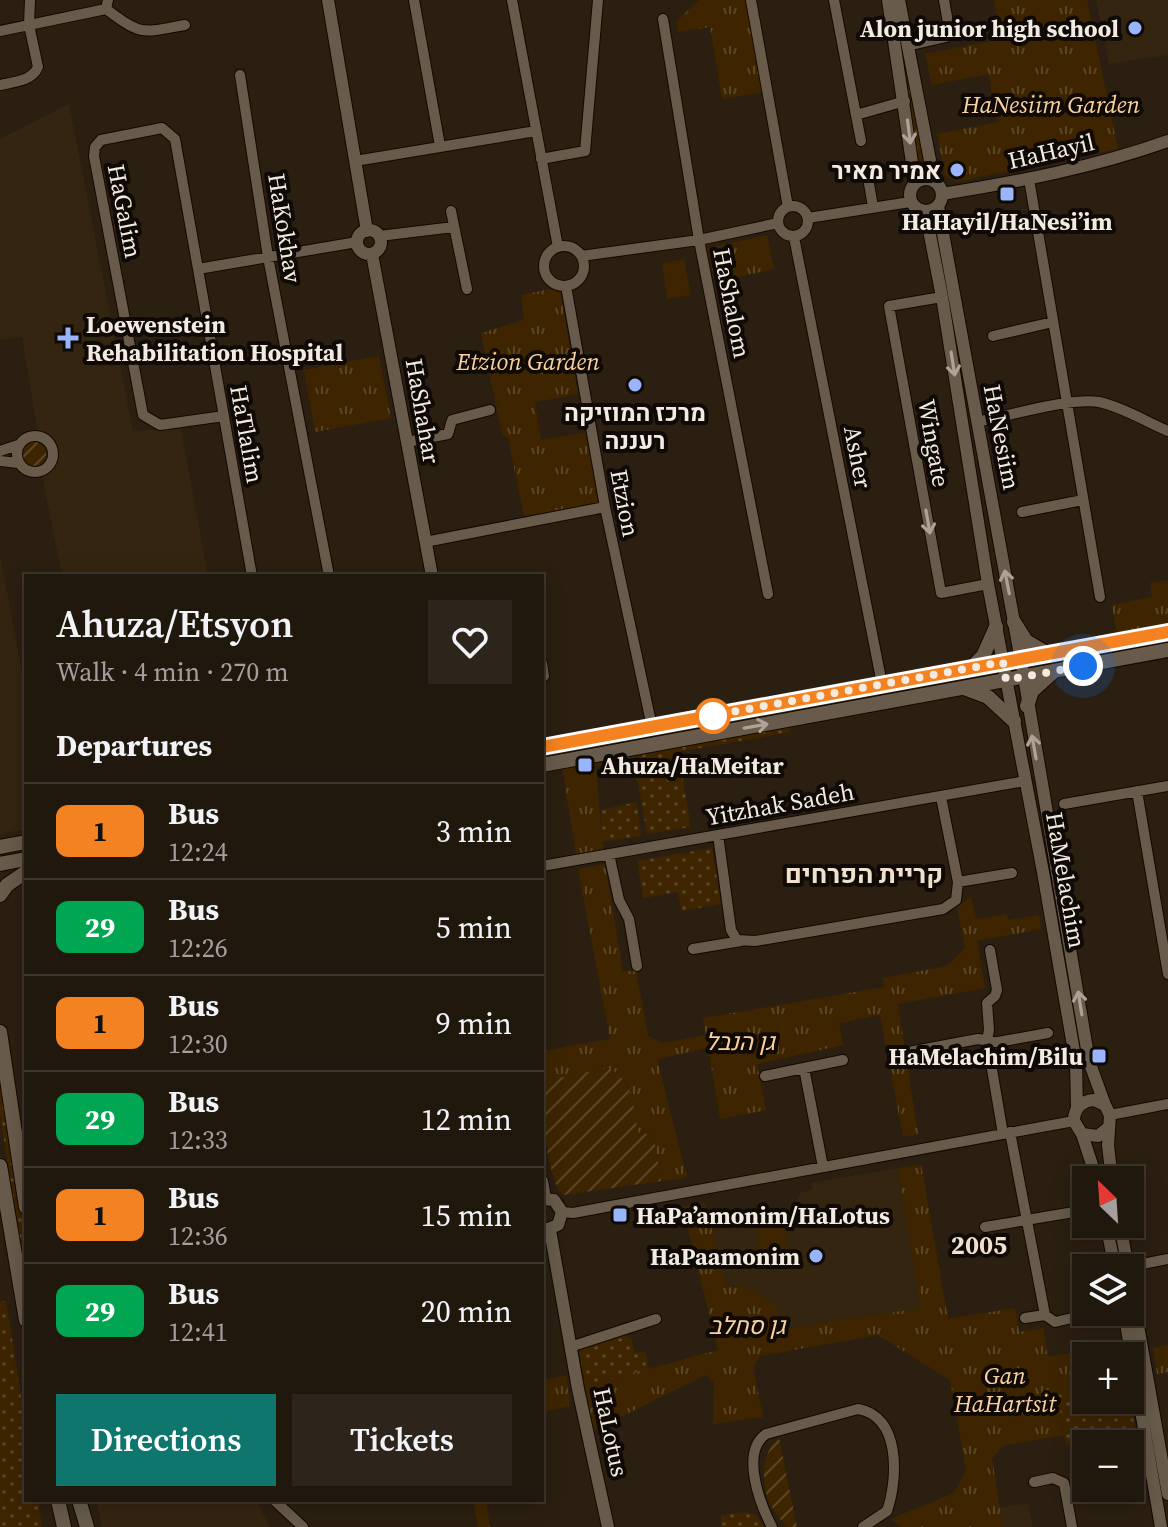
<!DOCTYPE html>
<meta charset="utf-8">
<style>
:root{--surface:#20170d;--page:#2d241b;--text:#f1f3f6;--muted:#a29f9d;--line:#3d362e;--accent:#0f766e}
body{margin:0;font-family:"Source Serif 4",Heebo,serif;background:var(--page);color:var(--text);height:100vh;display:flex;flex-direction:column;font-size:30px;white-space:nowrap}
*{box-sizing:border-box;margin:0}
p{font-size:26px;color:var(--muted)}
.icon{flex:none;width:44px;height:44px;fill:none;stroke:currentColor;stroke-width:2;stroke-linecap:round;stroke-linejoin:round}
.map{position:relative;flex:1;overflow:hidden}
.sheet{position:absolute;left:24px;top:574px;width:520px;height:928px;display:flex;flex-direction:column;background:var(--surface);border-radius:0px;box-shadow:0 4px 20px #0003,0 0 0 2px var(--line)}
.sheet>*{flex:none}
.badge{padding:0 16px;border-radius:12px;font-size:28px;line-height:52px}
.needle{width:52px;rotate:335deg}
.buttons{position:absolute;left:1072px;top:1166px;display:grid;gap:16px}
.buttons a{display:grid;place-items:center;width:72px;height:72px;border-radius:0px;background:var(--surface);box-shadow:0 4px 20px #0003,0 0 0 2px var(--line);font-size:40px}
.you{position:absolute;width:40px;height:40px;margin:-20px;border:6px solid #fff;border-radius:50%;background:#1a73e8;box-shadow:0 0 0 12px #1a73e833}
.map>.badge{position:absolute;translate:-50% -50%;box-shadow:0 0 0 4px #fff}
h2{padding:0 32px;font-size:30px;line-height:72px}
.round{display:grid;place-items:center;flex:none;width:84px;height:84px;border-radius:0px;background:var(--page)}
.overview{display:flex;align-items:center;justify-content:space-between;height:136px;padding:0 32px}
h1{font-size:38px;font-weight:600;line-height:60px}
.button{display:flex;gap:16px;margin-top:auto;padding:16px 32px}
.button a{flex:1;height:92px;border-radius:0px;background:var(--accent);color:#fff;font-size:32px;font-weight:600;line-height:92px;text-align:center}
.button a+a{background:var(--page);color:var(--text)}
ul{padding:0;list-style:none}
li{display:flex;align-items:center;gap:24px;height:96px;padding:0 32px;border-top:2px solid var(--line)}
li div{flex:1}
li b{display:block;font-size:30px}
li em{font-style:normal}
li .badge{min-width:88px;font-weight:700;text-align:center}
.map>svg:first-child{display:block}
</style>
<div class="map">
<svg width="1168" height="1527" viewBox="0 0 1168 1527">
<defs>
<pattern id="grass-dots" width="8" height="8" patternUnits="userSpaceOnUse" patternTransform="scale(2)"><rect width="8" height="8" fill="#3e2500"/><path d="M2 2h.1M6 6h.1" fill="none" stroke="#5a4525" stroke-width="1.8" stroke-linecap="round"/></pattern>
<pattern id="park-tufts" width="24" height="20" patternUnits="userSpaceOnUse" patternTransform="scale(2)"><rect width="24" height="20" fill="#3e2500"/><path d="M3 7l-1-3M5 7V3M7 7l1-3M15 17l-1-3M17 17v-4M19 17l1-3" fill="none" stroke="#5a4525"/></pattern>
<pattern id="garden-furrows" width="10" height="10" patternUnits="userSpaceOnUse" patternTransform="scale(2)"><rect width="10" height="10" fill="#3e2500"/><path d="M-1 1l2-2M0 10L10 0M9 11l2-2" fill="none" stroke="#5a4525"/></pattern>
</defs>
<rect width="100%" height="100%" fill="#2b1f11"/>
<path fill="#342511" d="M1096,0H1168V55L1109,64Z
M69,104L133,431L181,429L208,576H62L42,476L55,457V446L45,434L38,433L22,337L0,340V139Z
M0,554L26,694V829L0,834Z
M898,1168L922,1308L783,1329L727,1288L711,1226L784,1214L796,1203L800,1193L812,1190L811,1183Z
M96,1500H256L270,1527H102Z
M1028,1503L1033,1527H1003L999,1508Z"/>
<path fill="url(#grass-dots)" d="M890,0H896L923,159L928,175L916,176Z
M789,726L790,732L678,752L691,827L647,834L634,760L596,766L595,760Z
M637,802L641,836L601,842V810Z
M712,848L721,904L682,911L678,892L643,898L637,861Z
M0,1078L26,1247V1282L0,1114Z
M6,1301L26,1426V1500H38L42,1527H0V1302Z
M623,1335L631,1338L635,1353L645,1351L649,1369L585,1386L579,1349Z
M1086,1387V1400H1130V1398L1136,1433L1066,1445L1057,1392Z
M746,1512L756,1515L764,1527H721V1515Z"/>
<path fill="url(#park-tufts)" d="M699,0H746L762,92L722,99L710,27L678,32L676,22Z
M994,0H1087L1118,149L956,182L945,176L937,134L998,122L988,74L932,85L925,54L1002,39Z
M767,235L774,269L715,282L707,248Z
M555,288L560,291L578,394L535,402L541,440L585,433L601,503L524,516L508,438L502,434L481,333L524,320L521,295Z
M379,356L391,418L315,432L304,370Z
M1168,580V628L1118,638L1112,605L1152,597L1150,583Z
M595,760L603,850L576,854L562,766Z
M605,864L623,972L636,970L648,1036L663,1043L706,1035L703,1018L884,987L883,978L947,966L965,948L957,908L971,896L976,919L1007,914L1008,920L1039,915L1041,929L977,941L985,988L898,1004L918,1134L903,1137L880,1015L839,1023L843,1045L757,1064L766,1110L720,1119L708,1048L657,1059L687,1178L661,1181L653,1133L639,1135L628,1084L608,1068L542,1081V1051L610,1039L578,869Z
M921,1164L948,1319L1015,1308L1019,1332L1043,1328L1048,1357L1072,1353L1074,1360L1086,1358V1387L1057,1392L1064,1435L1002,1446L992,1459L1003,1527H901L891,1519L954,1493L966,1471L950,1380L878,1335L760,1356L753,1367L763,1417L713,1424L714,1383L706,1375L592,1431L585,1386L718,1350L686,1221L664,1209L705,1203L727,1288L741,1285L776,1304L783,1329L921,1308L898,1168Z
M1168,1345V1372L1157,1374L1153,1348Z
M566,1375L570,1406L542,1412V1381Z
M473,1500H486L490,1527H478Z"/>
<path fill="url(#garden-furrows)" d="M22 454a12 12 0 1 1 24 0a12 12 0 1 1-24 0Z
M608,1068C634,1079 633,1110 639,1135L653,1133L661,1181L563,1195C546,1178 542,1106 542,1081Z
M779,1438L797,1527H786C780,1518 772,1509 768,1499C761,1479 762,1451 779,1438Z"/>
<path fill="#3e2500" d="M684,259L691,295L667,299L662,263Z
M782,1217L791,1266L764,1270L755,1222Z"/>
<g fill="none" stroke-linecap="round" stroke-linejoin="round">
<defs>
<path id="minor" d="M108,0L106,9C142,36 141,33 185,25
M414,0L440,146
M512,0L558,247
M751,0L788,207
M834,0L856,115L905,101
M663,19L699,240L768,594
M0,31L106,9
M907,46L946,37L949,28L944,0
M240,75L268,257L329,576
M0,85C14,82 32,81 38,67L29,25L30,0
M856,115L861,141
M541,159L585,151L598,0
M355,161L536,131
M867,172L873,207
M1029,179L1100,597
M778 221a15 15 0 1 1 30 0a15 15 0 1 1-30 0Z
M451,211L467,289
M808,218L910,202
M379,236L454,227
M794,237L882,684
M544 266a20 20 0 1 1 40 0a20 20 0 1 1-40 0Z
M581,256L699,240L778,223
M198,269L175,139L162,128L101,140L95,147L94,156L143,415L160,425L224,416
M566,286L605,507L652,727
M942,297L889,306L941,593L988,584
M993,336L1053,322
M977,422C1008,416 1071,397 1099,402C1123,407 1146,422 1168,431
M17 454a18 18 0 1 1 36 0a18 18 0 1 1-36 0Z
M407,442L448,434L452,420L490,410
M0,451L18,445
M0,461L18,463
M1022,512L1083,500
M425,542L605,507
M252,576L198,269L357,242
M542,663L544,676
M1137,791L1168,974
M1064,804L1168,786
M718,835L731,930L737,940L755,941L943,909L956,900L958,882L941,797
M609,854L619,900L629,919L637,966
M542,866L1025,781
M958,882L1012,873
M693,949L741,941
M990,950L997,990L995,996L987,1003L989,1030L987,1040L1003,1134
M909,1052L978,1039L998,1042L1048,1033
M804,1068L823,1167
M765,1076L843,1060
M1110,1115L1168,1104
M1010,1132L1045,1315
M562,1212L573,1213L1074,1121
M985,1227L1086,1210
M1127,1267L1168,1259
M1025,1318L1045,1315L1055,1322L1098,1312
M570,1347L656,1319
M1034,1482L1053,1478L1064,1483L1072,1527
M274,1500L303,1527
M772,1527C760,1504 740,1452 766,1434L858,1409C901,1416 898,1479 887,1511L863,1527"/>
<path id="tertiary" d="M328,0L367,231
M888,0L915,183
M899,0L934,181
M910 195a16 16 0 1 1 32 0a16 16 0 1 1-32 0Z
M942,194C1018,182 1095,167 1168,141
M938,206L1024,677L1089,1061L1105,1105
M915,208L929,230L942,297L988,584L1043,872L1076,1063L1077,1107
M357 242a12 12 0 1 1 24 0a12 12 0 1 1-24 0Z
M372,254L432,576
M1108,1128L1098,1136L1082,1134L1074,1121C1074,1108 1081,1101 1094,1100L1105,1105L1110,1115L1108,1145L1112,1180
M1082,1134L1097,1180
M542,1181L545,1198
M542,1199L554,1200L562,1212L558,1225L545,1230
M1106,1224L1115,1268
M1120,1224L1128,1268
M550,1230L578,1389L608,1527
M1130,1281L1168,1494
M1124,1312L1161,1527"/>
<path id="secondary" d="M1014,622L1026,641L1048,654
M972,667L983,656L996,627
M964,688L988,697L1014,721
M1027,706L1032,691L1052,673
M542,747L1168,632
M542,765L1168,650
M0,847L26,842
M0,864L26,859
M0,895L7,885L26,872
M0,1032L26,1207
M0,1166L26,1320
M58,1500L64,1527
M79,1500L87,1527"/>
</defs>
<use href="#minor" stroke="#130901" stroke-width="12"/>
<use href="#tertiary" stroke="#130901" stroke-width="14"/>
<use href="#secondary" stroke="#130901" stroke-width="16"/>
<use href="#minor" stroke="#685b4b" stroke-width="10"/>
<use href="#tertiary" stroke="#685b4b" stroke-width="12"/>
<use href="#secondary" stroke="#685b4b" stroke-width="14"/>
</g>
<defs><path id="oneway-shaft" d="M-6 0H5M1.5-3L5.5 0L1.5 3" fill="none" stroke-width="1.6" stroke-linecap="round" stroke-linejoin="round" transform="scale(2)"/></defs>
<g stroke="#aea396">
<use href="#oneway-shaft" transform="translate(909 132) rotate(83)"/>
<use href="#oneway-shaft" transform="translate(953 364) rotate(81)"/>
<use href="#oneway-shaft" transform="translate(928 522) rotate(80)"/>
<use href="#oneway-shaft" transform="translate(1007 582) rotate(-101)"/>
<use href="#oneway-shaft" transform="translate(756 726) rotate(-10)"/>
<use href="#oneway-shaft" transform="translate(1034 747) rotate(-100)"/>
<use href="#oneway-shaft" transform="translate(1080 1003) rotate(-99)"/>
</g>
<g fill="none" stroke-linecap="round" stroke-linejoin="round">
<defs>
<path id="line" d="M542,747L1168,632"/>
</defs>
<use href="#line" stroke="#fff" stroke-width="18"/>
<use href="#line" stroke="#f58220" stroke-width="12"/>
<path stroke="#f3ebe2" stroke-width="8" stroke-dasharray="0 14.4" d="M713,716H710L1003,662L1006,680L1083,666"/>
</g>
<g fill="#99b5fd" stroke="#0f0a05" stroke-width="3">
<circle cx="1135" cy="28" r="8"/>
<circle cx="957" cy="170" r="8"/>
<rect x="999" y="186" width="16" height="16" rx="4"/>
<path d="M64 326h8v8h8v8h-8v8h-8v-8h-8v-8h8z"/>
<circle cx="635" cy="385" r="8"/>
<rect x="577" y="757" width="16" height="16" rx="4"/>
<rect x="1091" y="1048" width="16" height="16" rx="4"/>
<rect x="612" y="1207" width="16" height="16" rx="4"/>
<circle cx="816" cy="1256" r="8"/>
</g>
<circle fill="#fff" stroke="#f58220" stroke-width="4" cx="713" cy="716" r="16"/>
<g text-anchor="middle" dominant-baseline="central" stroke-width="8" stroke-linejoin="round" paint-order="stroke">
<g font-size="24" font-weight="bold" fill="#f3ebe2" stroke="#0f0a05" text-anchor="end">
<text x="1119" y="28">Alon junior high school</text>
<text x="941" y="170">אמיר מאיר</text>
<text x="1007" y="221" text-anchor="middle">HaHayil/HaNesi’im</text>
<text x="86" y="324" text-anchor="start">Loewenstein<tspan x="86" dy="28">Rehabilitation Hospital</tspan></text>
<text x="635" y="412" text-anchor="middle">מרכז המוזיקה<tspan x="635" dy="28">רעננה</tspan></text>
<text x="601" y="765" text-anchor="start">Ahuza/HaMeitar</text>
<text x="1083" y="1056">HaMelachim/Bilu</text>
<text x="636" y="1215" text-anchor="start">HaPa’amonim/HaLotus</text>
<text x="800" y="1256">HaPaamonim</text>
</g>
<g font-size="24" font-style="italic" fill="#fad19e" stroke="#0f0a05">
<text x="1051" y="104">HaNesiim Garden</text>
<text x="528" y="361">Etzion Garden</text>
<text x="740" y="1041">גן הנבל</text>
<text x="747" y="1325">גן סחלב</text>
<text x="1005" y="1375">Gan<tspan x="1005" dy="28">HaHartsit</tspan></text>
</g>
<g font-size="24" fill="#f3ebe2" stroke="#0f0a05">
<text transform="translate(1051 151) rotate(-13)">HaHayil</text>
<text transform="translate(125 211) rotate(79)">HaGalim</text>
<text transform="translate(285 228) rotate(81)">HaKokhav</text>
<text transform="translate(732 303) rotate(79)">HaShalom</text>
<text transform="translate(423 411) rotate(80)">HaShahar</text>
<text transform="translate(247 434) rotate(80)">HaTlalim</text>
<text transform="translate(1002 437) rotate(79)">HaNesiim</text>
<text transform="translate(934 443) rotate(80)">Wingate</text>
<text transform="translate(858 457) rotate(79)">Asher</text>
<text transform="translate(625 503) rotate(79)">Etzion</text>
<text transform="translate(780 804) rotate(-10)">Yitzhak Sadeh</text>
<text transform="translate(1066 880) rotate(80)">HaMelachim</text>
<text transform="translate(611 1432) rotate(78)">HaLotus</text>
</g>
<g font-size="26" font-weight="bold" fill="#f0e1cf" stroke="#0f0a05">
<text x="864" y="874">קריית הפרחים</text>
<text x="979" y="1245">2005</text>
</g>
</g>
</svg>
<div class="buttons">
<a><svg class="needle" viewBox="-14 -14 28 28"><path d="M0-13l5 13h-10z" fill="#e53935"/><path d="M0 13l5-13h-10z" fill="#a29f9d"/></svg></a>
<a><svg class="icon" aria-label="layers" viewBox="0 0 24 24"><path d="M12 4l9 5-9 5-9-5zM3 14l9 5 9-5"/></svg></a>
<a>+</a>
<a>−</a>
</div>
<div class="you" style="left:1083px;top:666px"></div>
<section class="sheet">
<div class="overview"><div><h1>Ahuza/Etsyon</h1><p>Walk · 4 min · 270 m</p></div><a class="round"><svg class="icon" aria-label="heart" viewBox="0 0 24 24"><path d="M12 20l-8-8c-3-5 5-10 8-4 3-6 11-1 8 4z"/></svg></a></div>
<h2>Departures</h2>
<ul>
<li><span class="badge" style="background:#f58220;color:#111">1</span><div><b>Bus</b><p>12:24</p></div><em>3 min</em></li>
<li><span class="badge" style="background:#00a651;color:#fff">29</span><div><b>Bus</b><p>12:26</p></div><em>5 min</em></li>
<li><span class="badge" style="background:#f58220;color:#111">1</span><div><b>Bus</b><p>12:30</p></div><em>9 min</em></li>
<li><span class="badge" style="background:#00a651;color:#fff">29</span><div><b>Bus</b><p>12:33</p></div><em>12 min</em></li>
<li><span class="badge" style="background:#f58220;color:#111">1</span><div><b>Bus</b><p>12:36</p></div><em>15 min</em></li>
<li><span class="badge" style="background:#00a651;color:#fff">29</span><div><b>Bus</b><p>12:41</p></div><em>20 min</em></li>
</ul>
<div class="button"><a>Directions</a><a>Tickets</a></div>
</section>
</div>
